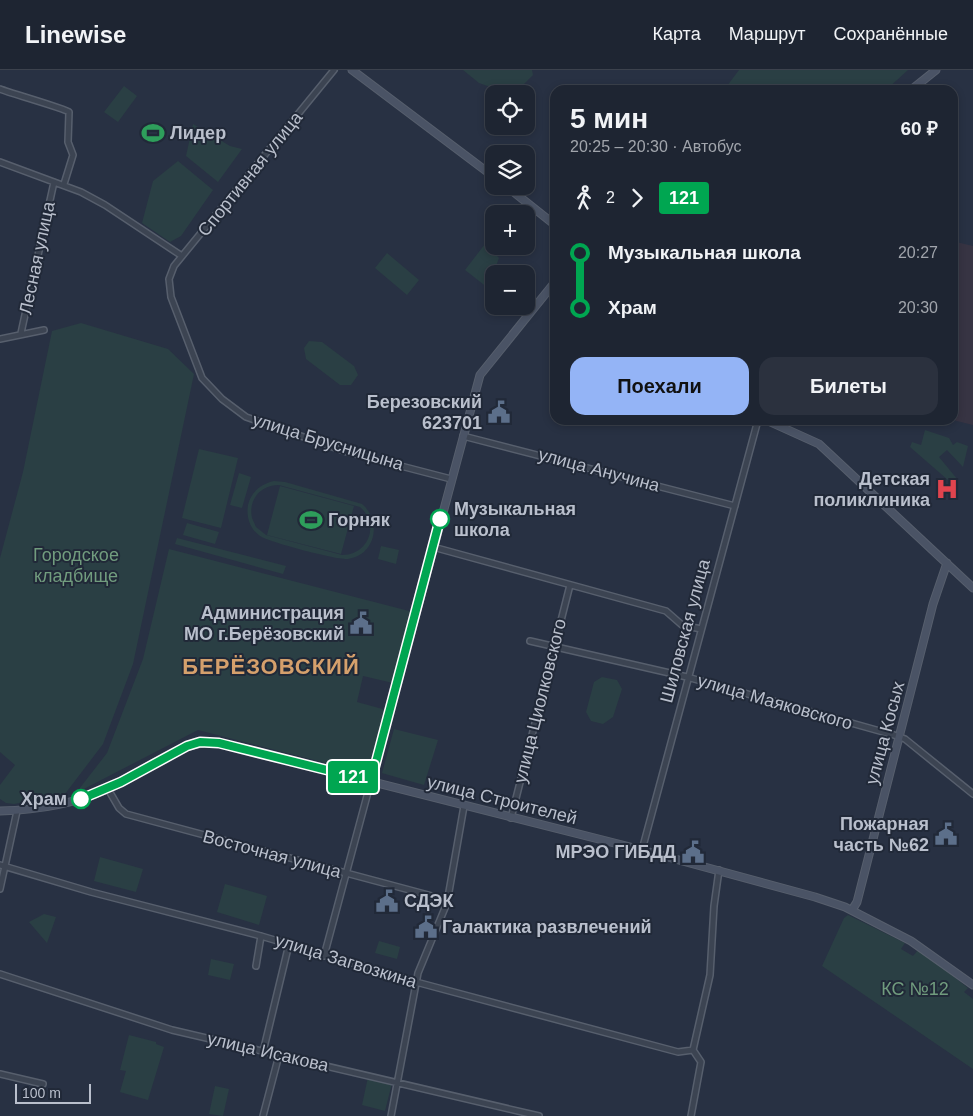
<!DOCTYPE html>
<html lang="ru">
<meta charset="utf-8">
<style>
:root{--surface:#1e2532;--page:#2b313e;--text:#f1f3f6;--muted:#a1a5ac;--line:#3c424d;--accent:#94b4f6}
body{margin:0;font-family:Arial,sans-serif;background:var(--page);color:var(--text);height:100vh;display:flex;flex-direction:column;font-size:19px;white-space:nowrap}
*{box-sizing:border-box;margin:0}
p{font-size:16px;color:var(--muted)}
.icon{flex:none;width:28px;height:28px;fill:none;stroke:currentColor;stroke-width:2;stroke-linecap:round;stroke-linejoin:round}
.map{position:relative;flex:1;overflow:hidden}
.side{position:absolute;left:550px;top:15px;width:408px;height:340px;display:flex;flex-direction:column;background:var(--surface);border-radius:15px;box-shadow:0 2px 8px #0003,0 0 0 1px var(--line)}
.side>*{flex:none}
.badge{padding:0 10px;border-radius:4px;font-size:18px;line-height:32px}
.fabs{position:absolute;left:485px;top:15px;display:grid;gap:10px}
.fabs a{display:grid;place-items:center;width:50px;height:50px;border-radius:10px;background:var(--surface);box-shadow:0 2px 8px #0003,0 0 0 1px var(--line);font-size:25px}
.scale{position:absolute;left:15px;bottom:12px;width:76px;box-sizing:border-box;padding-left:5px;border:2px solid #b9bfcc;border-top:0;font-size:14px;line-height:18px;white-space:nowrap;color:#b9bfcc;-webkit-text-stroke:4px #212938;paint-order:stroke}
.map>.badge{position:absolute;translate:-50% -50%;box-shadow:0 0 0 2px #fff}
.legs{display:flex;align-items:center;gap:8px;height:55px;padding:0 20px;font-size:16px}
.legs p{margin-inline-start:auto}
.summary{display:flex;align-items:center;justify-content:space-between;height:85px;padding:0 20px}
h1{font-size:28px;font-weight:700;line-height:38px}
.button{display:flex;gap:10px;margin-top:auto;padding:10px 20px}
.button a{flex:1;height:58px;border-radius:15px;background:var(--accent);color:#111;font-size:20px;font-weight:700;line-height:58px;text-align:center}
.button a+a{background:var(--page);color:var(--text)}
ul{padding:0 20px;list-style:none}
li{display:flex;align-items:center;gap:18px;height:55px;font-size:19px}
li i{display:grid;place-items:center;width:8px;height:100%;margin:0 6px;background:currentColor}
li i::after{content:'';width:12px;height:12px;margin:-6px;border:4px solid;border-radius:50%;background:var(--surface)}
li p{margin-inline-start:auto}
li:first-child i{background:linear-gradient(#0000 50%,currentColor 0)}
li:last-child i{background:linear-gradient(currentColor 50%,#0000 0)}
header{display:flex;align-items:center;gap:30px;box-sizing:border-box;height:70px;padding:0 25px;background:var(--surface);border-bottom:1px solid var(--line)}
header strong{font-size:24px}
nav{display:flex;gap:28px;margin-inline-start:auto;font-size:18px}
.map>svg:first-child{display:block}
</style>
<header>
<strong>Linewise</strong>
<nav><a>Карта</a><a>Маршрут</a><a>Сохранённые</a></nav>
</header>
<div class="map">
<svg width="973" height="1046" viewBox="0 0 973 1046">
<rect width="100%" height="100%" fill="#283143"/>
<path fill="#373443" d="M952,171L973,176V355L953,350Z"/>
<path fill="#2a3f44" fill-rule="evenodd" d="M463,0H532L533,5L514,24H510L479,13Z
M739,0H908L886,20H798L755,15L751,20H724Z
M124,16L137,26L118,52L104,42Z
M193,54L230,76L242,79L218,112L186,86Z
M178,91L213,120L181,166L170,172L142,153L153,111Z
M485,174L499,188L488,218L465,200Z
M387,183L419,210L407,225L375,198Z
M81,253L168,279L194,304L133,594L103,674L65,724L14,734L6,733L0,729V715L15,695L0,682V488L23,402L52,261Z
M309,271L322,272L354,296L358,305L351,315H340L306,289L304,278Z
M925,360L949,368L953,375L957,372L968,376L963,397L947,380L939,387L958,410L956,417L910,377L912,372L921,375Z
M199,379L238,388L221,458L182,448Z
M239,403L251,407L242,438L230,435Z
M274,411L285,412L362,434C382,451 376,485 348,489C336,490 269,472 260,466C250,459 246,447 248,435C251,422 261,414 274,411ZM279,415L360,437C380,454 369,485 342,485L266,465L256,457L252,448C248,430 260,415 279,415Z
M280,416L354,436L341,484L267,465Z
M187,453L219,462L215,474L183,465Z
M177,468L286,496L283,504L175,474Z
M381,476L399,480L396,494L378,489Z
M169,479L413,542L393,613L363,606L357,632L386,640L367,699L357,701L198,660L76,723L107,683L143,589Z
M602,607L617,610L622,619L613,647L603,654L591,651L586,642L594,612Z
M394,659L438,670L424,715L382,703Z
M100,787L143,799L136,822L94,811Z
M225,814L267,826L259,855L217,842Z
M44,844L56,847L47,873L29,852Z
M848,845L905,873L901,879L913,886L919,879L968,918L964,922L973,929V999L822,896L844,848Z
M379,871L400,877L397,889L375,883Z
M211,889L234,894L230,910L208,905Z
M129,965L156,972V974L164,977L148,1030L120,1022L126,1001L120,1000Z
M368,1007L392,1013L385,1041L362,1035Z
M215,1016L229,1019L223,1046L209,1044Z"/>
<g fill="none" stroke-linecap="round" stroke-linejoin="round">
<defs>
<path id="street" d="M334,0L174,196L169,209L171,227L202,308L222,329L246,347L347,382L451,409
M0,19C10,23 66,39 69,42L68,72L73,85L64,114
M0,92L81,122L105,135L182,186
M21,263L54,112
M0,269L44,260
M463,366L735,436
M433,477L666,541L682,555L701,559
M530,571L687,607L894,665L905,669L973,724
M108,719L119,738L126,744L447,830
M511,748L570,515
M642,780L758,350
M0,795L91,822L261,866L416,912L678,982L693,980
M0,819L17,741
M324,886L371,711
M256,896L261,866
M0,904L172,960L539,1046
M263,982L289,874
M0,1004L43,1014
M263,1046L279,985
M391,1046L418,903L447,833L464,736
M691,1046L701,992L693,980L710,905L714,836L719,800"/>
<path id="secondary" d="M352,0L494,107
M911,20L936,0
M506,116L555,155
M766,350L819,374L973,518
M371,711L480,305L555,212
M0,741C37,740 74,734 108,719C144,703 179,668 219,673L642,780L815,827L845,837L911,871L973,915
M852,840L857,832L933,534L947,493"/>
</defs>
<use href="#street" stroke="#575f6d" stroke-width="8"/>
<use href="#secondary" stroke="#575f6d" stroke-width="9"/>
<use href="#street" stroke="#3c4452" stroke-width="5"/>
<use href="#secondary" stroke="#4a5365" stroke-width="7"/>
</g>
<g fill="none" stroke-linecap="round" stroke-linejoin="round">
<defs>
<path id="line-1" d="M81,729L121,712L187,676L200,672L219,673L371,711L440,449"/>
</defs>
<use href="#line-1" stroke="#fff" stroke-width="11"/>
<use href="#line-1" stroke="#00a651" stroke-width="8"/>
</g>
<defs>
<symbol id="stadium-bare" viewBox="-9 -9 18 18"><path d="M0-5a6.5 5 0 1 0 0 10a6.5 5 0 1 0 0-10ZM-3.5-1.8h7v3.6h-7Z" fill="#2e9e5b" stroke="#212938" stroke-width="2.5" paint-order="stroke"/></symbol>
<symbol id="civic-bare" viewBox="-9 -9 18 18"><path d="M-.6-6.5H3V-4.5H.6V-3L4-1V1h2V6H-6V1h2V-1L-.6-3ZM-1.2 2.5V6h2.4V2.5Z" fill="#5c6f8a" stroke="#212938" stroke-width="2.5" paint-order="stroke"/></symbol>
<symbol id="hospital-bare" viewBox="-9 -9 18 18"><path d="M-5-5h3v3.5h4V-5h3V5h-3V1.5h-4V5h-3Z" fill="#e0444e" stroke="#212938" stroke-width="2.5" paint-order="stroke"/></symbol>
</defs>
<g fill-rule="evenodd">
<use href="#stadium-bare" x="137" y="47" width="32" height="32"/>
<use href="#civic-bare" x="483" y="326" width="32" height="32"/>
<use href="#hospital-bare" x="931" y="403" width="32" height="32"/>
<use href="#stadium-bare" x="295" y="434" width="32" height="32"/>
<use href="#civic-bare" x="345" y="537" width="32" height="32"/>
<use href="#civic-bare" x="930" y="748" width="32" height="32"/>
<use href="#civic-bare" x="677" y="766" width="32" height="32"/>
<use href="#civic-bare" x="371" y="815" width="32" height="32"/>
<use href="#civic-bare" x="410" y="841" width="32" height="32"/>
</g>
<g fill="#fff" stroke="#00a651" stroke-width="2.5">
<circle cx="440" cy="449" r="9"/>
<circle cx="81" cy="729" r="9"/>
</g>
<g text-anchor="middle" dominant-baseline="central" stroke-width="4" stroke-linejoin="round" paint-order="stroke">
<g font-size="18" font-weight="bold" fill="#b9bfcc" stroke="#212938" text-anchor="end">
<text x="170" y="63" text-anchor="start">Лидер</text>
<text x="482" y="332">Березовский<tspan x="482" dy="21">623701</tspan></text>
<text x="930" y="409">Детская<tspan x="930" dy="21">поликлиника</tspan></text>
<text x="328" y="450" text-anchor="start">Горняк</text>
<text x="344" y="543">Администрация<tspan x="344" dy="21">МО г.Берёзовский</tspan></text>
<text x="929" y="754">Пожарная<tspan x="929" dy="21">часть №62</tspan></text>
<text x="676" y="782">МРЭО ГИБДД</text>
<text x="404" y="831" text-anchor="start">СДЭК</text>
<text x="442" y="857" text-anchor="start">Галактика развлечений</text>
</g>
<g font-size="18" fill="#b9bfcc" stroke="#212938">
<text transform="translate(250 104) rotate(-51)">Спортивная улица</text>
<text transform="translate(37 188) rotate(-78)">Лесная улица</text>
<text transform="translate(328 372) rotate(17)">улица Брусницына</text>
<text transform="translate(599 400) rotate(15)">улица Анучина</text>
<text transform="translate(685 561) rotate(-75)">Шиловская улица</text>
<text transform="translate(540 631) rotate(-76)">улица Циолковского</text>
<text transform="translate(775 632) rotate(16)">улица Маяковского</text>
<text transform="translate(885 663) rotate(-75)">улица Косых</text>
<text transform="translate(502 730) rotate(14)">улица Строителей</text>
<text transform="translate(272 784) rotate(15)">Восточная улица</text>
<text transform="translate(346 891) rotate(17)">улица Загвозкина</text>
<text transform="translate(268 982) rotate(13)">улица Исакова</text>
</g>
<g font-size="18" font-weight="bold" fill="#b9bfcc" stroke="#212938" text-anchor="start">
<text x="454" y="439">Музыкальная<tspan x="454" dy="21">школа</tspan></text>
<text x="67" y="729" text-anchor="end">Храм</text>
</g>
<g font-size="18" fill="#719c7e" stroke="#212938">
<text x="76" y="485">Городское<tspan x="76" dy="21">кладбище</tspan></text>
<text x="915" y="919">КС №12</text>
</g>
<g font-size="22" font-weight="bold" letter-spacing="1" fill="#d5a06c" stroke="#212938">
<text x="271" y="596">БЕРЁЗОВСКИЙ</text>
</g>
</g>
</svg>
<div class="fabs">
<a><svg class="icon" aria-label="locate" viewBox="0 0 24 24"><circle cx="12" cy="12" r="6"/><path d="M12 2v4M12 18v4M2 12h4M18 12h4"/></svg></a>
<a><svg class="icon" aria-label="layers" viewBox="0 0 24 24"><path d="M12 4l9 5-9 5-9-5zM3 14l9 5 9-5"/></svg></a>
<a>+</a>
<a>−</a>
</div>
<div class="scale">100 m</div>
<b class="badge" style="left:353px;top:707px;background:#00a651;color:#fff">121</b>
<section class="side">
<div class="summary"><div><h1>5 мин</h1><p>20:25 – 20:30 · Автобус</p></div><b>60 ₽</b></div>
<div class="legs"><svg class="icon" aria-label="walk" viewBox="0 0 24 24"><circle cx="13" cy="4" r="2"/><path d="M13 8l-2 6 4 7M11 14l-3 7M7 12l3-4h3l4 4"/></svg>2<svg class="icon" aria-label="forward" viewBox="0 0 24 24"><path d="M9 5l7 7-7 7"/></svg><b class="badge" style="background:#00a651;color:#fff">121</b></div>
<ul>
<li><i style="color:#00a651"></i><b>Музыкальная школа</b><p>20:27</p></li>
<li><i style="color:#00a651"></i><b>Храм</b><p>20:30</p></li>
</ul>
<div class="button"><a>Поехали</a><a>Билеты</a></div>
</section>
</div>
